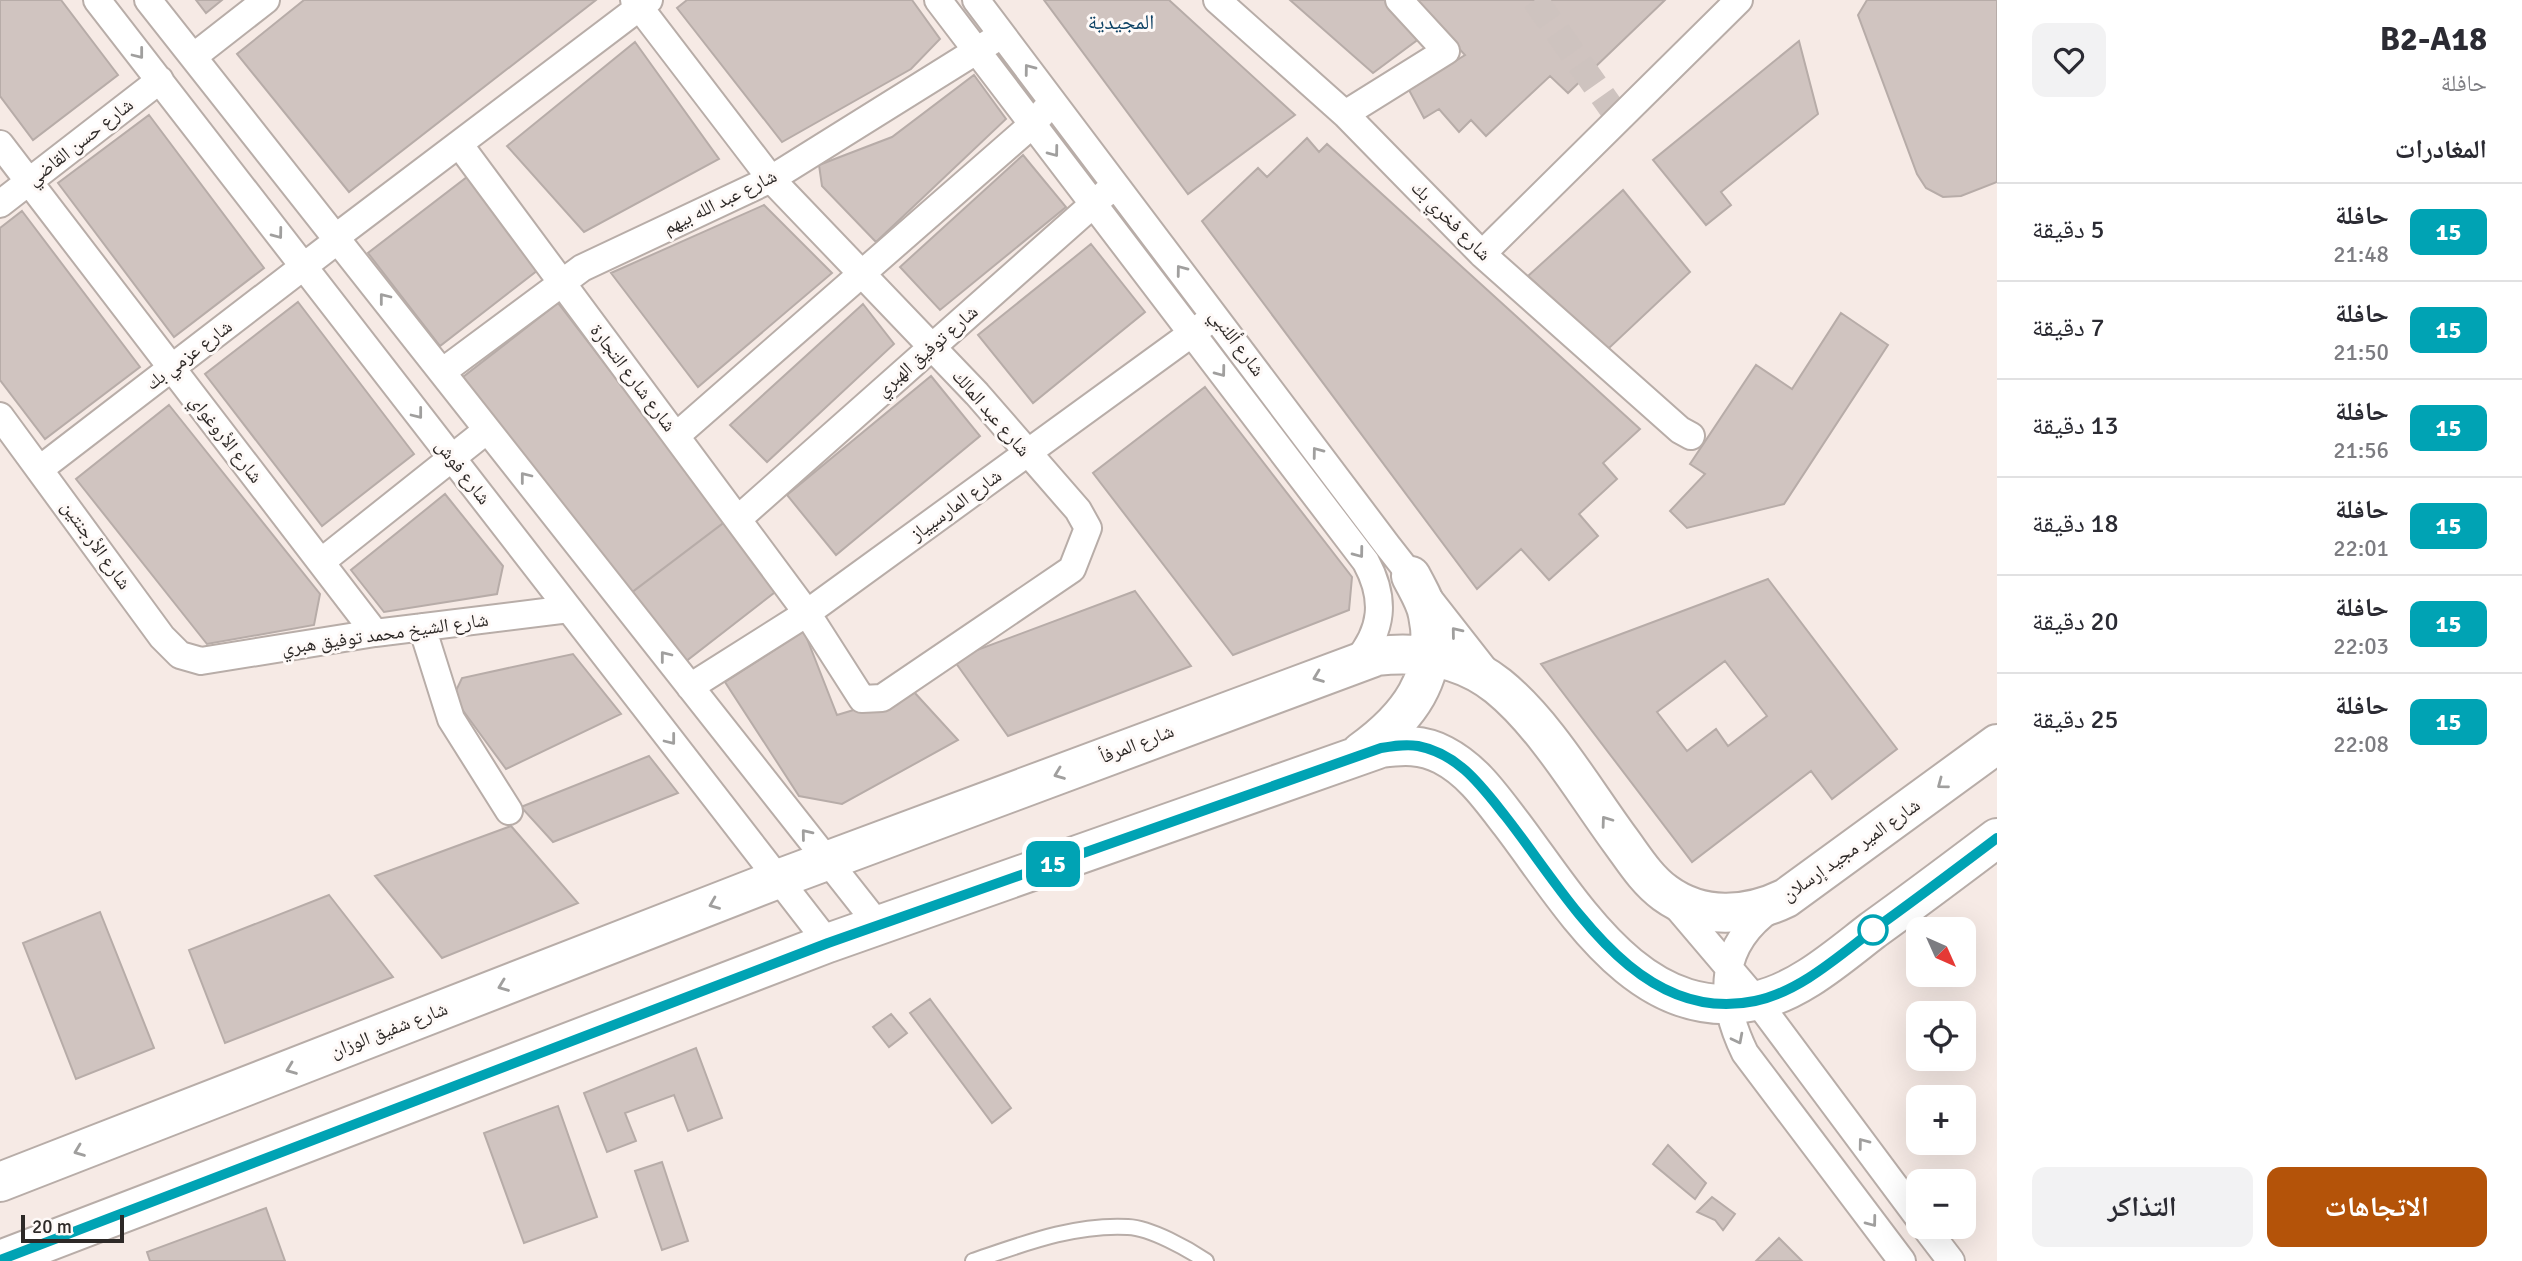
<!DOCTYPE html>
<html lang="ar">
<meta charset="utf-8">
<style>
:root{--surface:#fff;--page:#f2f2f3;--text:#2b2b33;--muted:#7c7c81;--line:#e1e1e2;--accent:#b45309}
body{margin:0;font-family:Signika,"Noto Naskh Arabic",sans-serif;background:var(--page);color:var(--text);direction:rtl;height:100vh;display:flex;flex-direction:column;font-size:26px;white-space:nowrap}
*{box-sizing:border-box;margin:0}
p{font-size:23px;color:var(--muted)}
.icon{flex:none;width:38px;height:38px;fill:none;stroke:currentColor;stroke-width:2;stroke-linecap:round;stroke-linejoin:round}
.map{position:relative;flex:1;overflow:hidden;direction:ltr}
.drawer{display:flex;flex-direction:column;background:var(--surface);width:525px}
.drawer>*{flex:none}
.badge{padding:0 14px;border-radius:10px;font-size:24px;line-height:46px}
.needle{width:46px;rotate:135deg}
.fabs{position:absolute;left:1906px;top:917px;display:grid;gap:14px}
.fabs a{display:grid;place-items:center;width:70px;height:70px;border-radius:14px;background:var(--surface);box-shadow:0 7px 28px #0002;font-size:35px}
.scale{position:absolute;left:21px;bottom:18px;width:103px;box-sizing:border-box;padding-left:7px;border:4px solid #2d2927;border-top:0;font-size:19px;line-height:24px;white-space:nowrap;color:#2d2927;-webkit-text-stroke:5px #fef9f7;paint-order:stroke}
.map>.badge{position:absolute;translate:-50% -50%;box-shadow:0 0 0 4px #fff}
h2{padding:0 35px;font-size:26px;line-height:63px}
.round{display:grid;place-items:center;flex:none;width:74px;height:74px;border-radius:14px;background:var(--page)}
.overview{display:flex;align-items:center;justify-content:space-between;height:119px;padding:0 35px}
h1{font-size:33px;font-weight:800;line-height:52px}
.action{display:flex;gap:14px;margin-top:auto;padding:14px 35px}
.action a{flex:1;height:80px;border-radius:14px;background:var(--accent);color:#fff;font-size:28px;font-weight:800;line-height:80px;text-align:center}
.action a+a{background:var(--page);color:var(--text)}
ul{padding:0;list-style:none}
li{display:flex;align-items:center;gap:21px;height:98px;padding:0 35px;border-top:2px solid var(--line)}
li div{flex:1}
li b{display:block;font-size:26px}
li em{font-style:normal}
li .badge{min-width:77px;font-weight:700;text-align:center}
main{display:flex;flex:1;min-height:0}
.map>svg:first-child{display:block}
</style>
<main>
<section class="drawer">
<div class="overview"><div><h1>B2-A18</h1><p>حافلة</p></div><a class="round"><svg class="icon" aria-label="heart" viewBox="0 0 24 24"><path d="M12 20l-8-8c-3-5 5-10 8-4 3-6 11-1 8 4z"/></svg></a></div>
<h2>المغادرات</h2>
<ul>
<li><span class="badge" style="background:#00a3b4;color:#fff">15</span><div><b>حافلة</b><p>21:48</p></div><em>5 دقيقة</em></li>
<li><span class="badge" style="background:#00a3b4;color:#fff">15</span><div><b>حافلة</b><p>21:50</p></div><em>7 دقيقة</em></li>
<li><span class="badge" style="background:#00a3b4;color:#fff">15</span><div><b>حافلة</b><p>21:56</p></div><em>13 دقيقة</em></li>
<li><span class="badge" style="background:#00a3b4;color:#fff">15</span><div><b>حافلة</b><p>22:01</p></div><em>18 دقيقة</em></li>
<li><span class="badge" style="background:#00a3b4;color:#fff">15</span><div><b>حافلة</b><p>22:03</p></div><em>20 دقيقة</em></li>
<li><span class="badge" style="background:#00a3b4;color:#fff">15</span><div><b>حافلة</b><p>22:08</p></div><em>25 دقيقة</em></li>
</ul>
<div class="action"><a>الاتجاهات</a><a>التذاكر</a></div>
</section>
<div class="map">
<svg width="1997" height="1261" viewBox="0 0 1997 1261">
<rect width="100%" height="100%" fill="#f6eae5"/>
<path fill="#d0c4c0" stroke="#b7aca8" stroke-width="2" fill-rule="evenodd" d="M0,0H61L118,75L33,140L0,96Z
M196,0H222L206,13Z
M304,0H596L349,192L237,54Z
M687,0H912L940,39L911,69L782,142L677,8Z
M1044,0H1169L1295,115L1188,194Z
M1290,0H1385L1420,38L1373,73Z
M1415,0H1665L1568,93L1550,76L1486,136L1471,120L1459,132L1439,109L1424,118L1409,90L1465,55Z
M1867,0H1997V182L1961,196L1943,197L1926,188L1917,174L1858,15Z
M1799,41L1818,114L1721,192L1731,205L1706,225L1653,160Z
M635,42L719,159L584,232L507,146Z
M974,75L1006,119L876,242L822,186L819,165L892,137Z
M149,115L264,268L174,337L58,183Z
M1307,138L1319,152L1327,144L1640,429L1603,463L1617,479L1579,514L1598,536L1549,580L1521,549L1477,589L1202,221L1258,168L1267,177Z
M1023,155L1066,207L940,310L900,267Z
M467,177L538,270L440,346L368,253Z
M1623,190L1690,272L1608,349L1528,276Z
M764,205L832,273L698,387L611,273Z
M22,211L140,367L45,439L0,380V228Z
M1091,244L1145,312L1033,403L978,335Z
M298,302L414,454L322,526L205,374Z
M558,303L726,521L631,593L463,377Z
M863,304L894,344L767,462L730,425Z
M1841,313L1888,345L1784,504L1687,528L1670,511L1705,474L1690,464L1756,365L1792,389Z
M931,376L980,436L836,555L787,495Z
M1205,387L1352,577L1349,610L1233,655L1093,473Z
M169,405L320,594L314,625L207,644L76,479Z
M445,494L503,566L497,594L384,612L351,570Z
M726,521L779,589L685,662L631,593Z
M1768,579L1897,749L1832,799L1811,771L1692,862L1541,664ZM1725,661L1767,716L1728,746L1716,729L1687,751L1657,712Z
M1135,591L1191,666L1008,736L953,659Z
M804,631L837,715L914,692L958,740L842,804L799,796L725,682Z
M573,654L621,714L506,769L453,697L462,678Z
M649,756L678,793L553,842L521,807Z
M511,826L578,903L442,958L375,876Z
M329,895L393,977L225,1043L189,950Z
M100,912L154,1048L76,1079L23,943Z
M930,999L1011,1108L992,1123L910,1013Z
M891,1014L907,1033L889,1047L873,1027Z
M696,1048L722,1118L688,1131L674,1095L625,1113L636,1141L607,1152L584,1093Z
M558,1106L597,1217L524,1243L484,1133Z
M1668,1145L1706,1183L1695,1199L1653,1164Z
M662,1162L688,1241L662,1250L635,1171Z
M1712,1197L1735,1214L1723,1230L1715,1220L1697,1212Z
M266,1208L285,1261H150L147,1252Z
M1779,1238L1802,1261H1756Z"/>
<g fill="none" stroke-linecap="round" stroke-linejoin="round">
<path stroke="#cec3bf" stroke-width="26" stroke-dasharray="26 13" stroke-linecap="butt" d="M1535,0L1619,119"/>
<defs>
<path id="lane" d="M973,1261C1023,1244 1074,1224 1128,1227C1151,1228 1188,1249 1206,1261"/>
<path id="street" d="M97,0L828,943
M148,0L879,926
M938,0L1366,562C1386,599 1383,630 1356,662
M976,0L1387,545L1488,674
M1217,0L1345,114L1482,254L1680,430L1691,436
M193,57L266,0
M1345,114L1446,51L1399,0
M0,144L375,633
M459,144L807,613L862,699L882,698L1072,569L1088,528L1078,510L977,394L771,179L634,0
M0,204L160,80
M336,237L649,0
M1482,254L1739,0
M442,372L582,268L771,179L992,41
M0,416L162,637L180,655L201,661L375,633L569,609
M676,436L1033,124L1045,110
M40,469L338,240
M738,519L1107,192
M321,562L487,430
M422,627L451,719L509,811
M690,687L807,613L1206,323
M1672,901L1757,1001L1918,1217
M1773,907C1718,945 1718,998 1745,1053L1902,1261
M1925,1227L1951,1261"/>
<path id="highway" d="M1361,752C1407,719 1441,677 1428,615C1426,602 1417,588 1411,576
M0,1182L778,879L1377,656C1420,651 1463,658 1498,686C1545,724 1584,791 1620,840C1634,859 1646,879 1665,893C1702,920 1747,917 1786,898L1997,744
M0,1260L828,943L1381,748C1403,745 1422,744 1443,755C1472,770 1490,796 1510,822C1570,900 1638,1026 1755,1001C1799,992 1839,956 1873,930C1915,900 1956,869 1997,838"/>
</defs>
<use href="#lane" stroke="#b8ada8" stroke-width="18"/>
<use href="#street" stroke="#b8ada8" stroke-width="30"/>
<use href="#highway" stroke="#b8ada8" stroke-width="42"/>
<use href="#lane" stroke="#fff" stroke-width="14"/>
<use href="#street" stroke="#fff" stroke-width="26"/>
<use href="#highway" stroke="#fff" stroke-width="38"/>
</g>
<defs><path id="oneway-chevron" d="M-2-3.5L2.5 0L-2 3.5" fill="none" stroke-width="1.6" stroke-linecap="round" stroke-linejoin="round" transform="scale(1.75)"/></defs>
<g stroke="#a09f9e">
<use href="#oneway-chevron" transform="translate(139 54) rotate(52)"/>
<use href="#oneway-chevron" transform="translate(1029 69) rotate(-127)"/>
<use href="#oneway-chevron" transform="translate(1054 152) rotate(53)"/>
<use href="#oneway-chevron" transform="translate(278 234) rotate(53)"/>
<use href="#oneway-chevron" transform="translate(1181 270) rotate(-127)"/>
<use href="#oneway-chevron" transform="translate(384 298) rotate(-128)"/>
<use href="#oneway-chevron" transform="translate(1221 372) rotate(53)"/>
<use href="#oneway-chevron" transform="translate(418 414) rotate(52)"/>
<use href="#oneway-chevron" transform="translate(1317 452) rotate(-127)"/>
<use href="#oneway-chevron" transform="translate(525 477) rotate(-128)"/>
<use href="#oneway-chevron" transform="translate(1359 553) rotate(53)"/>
<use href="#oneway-chevron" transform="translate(1456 632) rotate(-129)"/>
<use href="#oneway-chevron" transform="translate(665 656) rotate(-128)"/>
<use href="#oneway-chevron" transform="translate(1318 677) rotate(159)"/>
<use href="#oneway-chevron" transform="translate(671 740) rotate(52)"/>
<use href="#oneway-chevron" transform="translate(1059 774) rotate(159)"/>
<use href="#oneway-chevron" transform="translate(1942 784) rotate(143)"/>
<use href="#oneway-chevron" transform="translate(1606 821) rotate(-126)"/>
<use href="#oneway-chevron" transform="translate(806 834) rotate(-129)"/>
<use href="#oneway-chevron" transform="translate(714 904) rotate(158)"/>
<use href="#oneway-chevron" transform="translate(503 986) rotate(159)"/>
<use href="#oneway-chevron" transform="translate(1738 1039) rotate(63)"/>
<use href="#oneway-chevron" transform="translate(291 1069) rotate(159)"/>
<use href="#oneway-chevron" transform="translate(1863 1143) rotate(-127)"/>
<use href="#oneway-chevron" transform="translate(79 1151) rotate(159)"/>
<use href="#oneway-chevron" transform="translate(1872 1222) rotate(53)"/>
</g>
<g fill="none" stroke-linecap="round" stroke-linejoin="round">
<defs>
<path id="line" d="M0,1260L828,943L1381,748C1393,746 1405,744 1418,746C1459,754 1482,787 1506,817C1568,896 1637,1026 1755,1001C1799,992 1839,956 1873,930C1915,900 1956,869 1997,838"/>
</defs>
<use href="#line" stroke="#fff" stroke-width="16"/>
<use href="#line" stroke="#00a3b4" stroke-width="10"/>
</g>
<circle fill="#fff" stroke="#00a3b4" stroke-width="3.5" cx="1873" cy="930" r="14"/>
<g text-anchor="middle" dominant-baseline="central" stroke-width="6" stroke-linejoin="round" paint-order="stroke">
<g font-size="19" fill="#2d2927" stroke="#fef9f7">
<text transform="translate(80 142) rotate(-38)">شارع حسن القاضي</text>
<text transform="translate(720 202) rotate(-26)">شارع عبد الله بيهم</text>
<text transform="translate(1451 221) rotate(45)">شارع فخري بك</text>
<text transform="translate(1237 343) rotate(53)">شارع أللنبي</text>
<text transform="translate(927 351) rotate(-41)">شارع توفيق الهبري</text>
<text transform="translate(189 355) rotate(-37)">شارع عزمي بك</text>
<text transform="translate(633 378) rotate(53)">شارع شارع التجارة</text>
<text transform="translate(991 413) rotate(49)">شارع عبد المالك</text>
<text transform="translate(226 439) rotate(52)">شارع الأروغواي</text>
<text transform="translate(463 472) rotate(52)">شارع فوش</text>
<text transform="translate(956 505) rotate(-36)">شارع المارسيياز</text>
<text transform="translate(96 545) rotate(54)">شارع الأرجنتين</text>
<text transform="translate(385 634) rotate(-8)">شارع الشيخ محمد توفيق هبري</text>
<text transform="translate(1137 744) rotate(-21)">شارع المرفأ</text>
<text transform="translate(1851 850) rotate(-35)">شارع المير مجيد إرسلان</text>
<text transform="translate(389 1030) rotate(-21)">شارع شفيق الوزان</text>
</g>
<g font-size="21" fill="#0b4063" stroke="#fef9f7">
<text x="1121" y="22">المجيدية</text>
</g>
</g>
</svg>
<div class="fabs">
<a><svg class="needle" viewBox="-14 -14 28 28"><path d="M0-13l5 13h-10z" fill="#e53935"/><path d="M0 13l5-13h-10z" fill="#7c7c81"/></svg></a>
<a><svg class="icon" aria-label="locate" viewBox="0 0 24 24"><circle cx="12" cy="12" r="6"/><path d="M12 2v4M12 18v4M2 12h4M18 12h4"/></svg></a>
<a>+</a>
<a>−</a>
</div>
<div class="scale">20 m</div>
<b class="badge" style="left:1053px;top:864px;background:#00a3b4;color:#fff">15</b>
</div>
</main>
